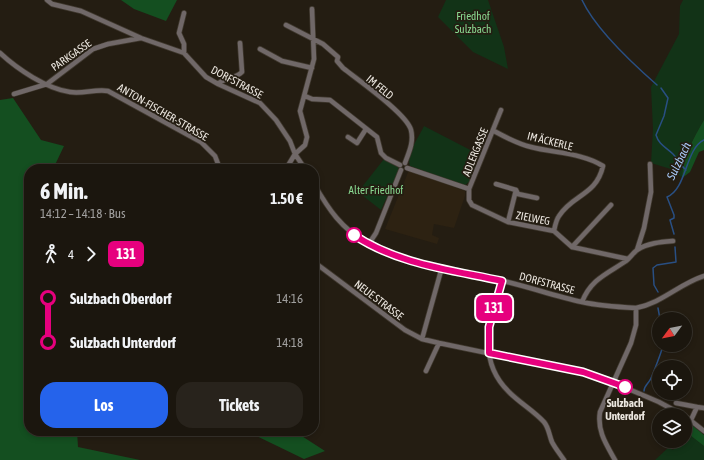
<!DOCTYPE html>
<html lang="de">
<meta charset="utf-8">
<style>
:root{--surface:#1b160e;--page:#28231c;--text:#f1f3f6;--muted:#a09f9e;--line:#39352e;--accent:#2563eb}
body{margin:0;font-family:"Asap Condensed",sans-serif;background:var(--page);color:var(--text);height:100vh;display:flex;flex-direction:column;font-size:15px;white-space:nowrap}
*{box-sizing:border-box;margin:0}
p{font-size:13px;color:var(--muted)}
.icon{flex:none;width:22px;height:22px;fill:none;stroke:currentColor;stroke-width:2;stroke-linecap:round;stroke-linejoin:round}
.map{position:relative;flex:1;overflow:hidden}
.side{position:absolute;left:24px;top:164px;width:295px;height:272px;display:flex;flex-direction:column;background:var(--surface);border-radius:16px;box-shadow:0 2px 6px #0003,0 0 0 1px var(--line)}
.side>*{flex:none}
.badge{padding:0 8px;border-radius:6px;font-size:14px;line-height:26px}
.needle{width:26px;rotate:238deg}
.buttons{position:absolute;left:652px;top:312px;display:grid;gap:8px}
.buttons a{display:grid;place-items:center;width:40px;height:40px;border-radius:50%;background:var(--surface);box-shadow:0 2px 6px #0003,0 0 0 1px var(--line);font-size:20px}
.map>.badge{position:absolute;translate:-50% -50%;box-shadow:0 0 0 2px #fff}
.legs{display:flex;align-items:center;gap:6px;height:44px;padding:0 16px;font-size:13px}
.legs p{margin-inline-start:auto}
.headline{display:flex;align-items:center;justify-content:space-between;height:68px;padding:0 16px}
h1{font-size:22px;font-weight:700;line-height:30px}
.action{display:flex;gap:8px;margin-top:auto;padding:8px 16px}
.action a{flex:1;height:46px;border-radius:16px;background:var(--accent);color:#fff;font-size:16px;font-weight:700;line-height:46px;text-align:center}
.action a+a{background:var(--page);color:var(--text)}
ul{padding:0 16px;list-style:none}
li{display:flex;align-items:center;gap:14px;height:44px;font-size:15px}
li i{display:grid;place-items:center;width:6px;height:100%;margin:0 5px;background:currentColor}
li i::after{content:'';width:10px;height:10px;margin:-5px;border:3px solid;border-radius:50%;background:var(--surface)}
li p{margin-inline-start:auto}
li:first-child i{background:linear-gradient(#0000 50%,currentColor 0)}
li:last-child i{background:linear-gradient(currentColor 50%,#0000 0)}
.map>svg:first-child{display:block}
</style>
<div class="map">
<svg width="704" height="460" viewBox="0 0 704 460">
<rect width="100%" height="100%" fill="#241d12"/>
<path fill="#2d2212" d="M409,170L465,191V196L454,228L434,224L432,235L439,238L437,244L385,229Z"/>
<path fill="#123317" d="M446,0H488L504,47L508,69L473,52L438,17Z
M683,0H704V120L690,145L683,164L682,178L674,170L651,163L653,129L651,87L679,34L680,6Z
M424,126L480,155L470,181L464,186L410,166C406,154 419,137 424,126Z
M384,159L398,167L399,170L381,210L358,192Z
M686,432L704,446V460H655L669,447L673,450L680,441H685Z"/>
<path fill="#144f20" d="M121,0H177L166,21L134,9Z
M13,98L41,140L64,146L53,169H29V431H77L78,447L140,460H0V100Z
M704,120V150L699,152L690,172L682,178C683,156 693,139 704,120Z
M692,425L704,435V446L686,432Z
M246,431H294L325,451L304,459Z"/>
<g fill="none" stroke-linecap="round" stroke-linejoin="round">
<path stroke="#294f83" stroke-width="1.5" d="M582,0C595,28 633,64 657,85
M661,88L668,98L664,116L656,135C659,145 666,147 673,154C678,159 680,165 686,170
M674,234L670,220L674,218V215L667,197C687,189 685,149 704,140
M658,292L654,285L653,268L657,265L676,262L675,247
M658,308L660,319
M644,391C644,386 648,384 650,380C652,377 663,348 663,345"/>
<defs>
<path id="minor" d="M47,0L52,4L81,11L141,38L184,53L206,77L218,84L260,103L276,120L290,141L295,154L305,169
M286,25L323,44L338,57L337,61L343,68C358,80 407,114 411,130C414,142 409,152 405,163
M260,49L282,61L312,68
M0,53C17,69 47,89 70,92C83,94 95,89 108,91L201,142L215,156L220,169
M184,53V44L179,33L184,13
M218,84C225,77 235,79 242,72L240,43
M14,94L47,84L93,49L108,44L141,38
M305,96L312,99L330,100L377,137L381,153L386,158L400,165
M501,110L469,189V200L472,205L508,222L554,231L572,247L628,259
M494,131C505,137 518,144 531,147C554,153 583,153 603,166C596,196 573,194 559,216C556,220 555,226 554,231
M348,137L357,143L366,129
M407,168L469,189
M286,169L295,154L305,145L307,137L300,111L314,59L312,9
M314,184C329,210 341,228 368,244C401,264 461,271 499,280C527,286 554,296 582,302C600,306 618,307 636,308C662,303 679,284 704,276
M496,184L516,190L518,194L537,198
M508,222L516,190
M368,245L376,233L401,170
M572,247L611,205
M637,250L644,228L651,192L650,164
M314,262L405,330L422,339L439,343L598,376L659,402L683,415
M502,281C491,320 475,359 509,392C520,403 534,411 544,422C549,428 549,435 552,442C555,448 560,454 564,460
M582,302C591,279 607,274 626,261C630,258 633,253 637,250C648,243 661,242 673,241
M422,339L442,267
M426,371L439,343
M676,403L697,407
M685,416L704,431
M691,420L697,407L704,408
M615,460C606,444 597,431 600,412L631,343L636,325V308"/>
</defs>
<use href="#minor" stroke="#40392f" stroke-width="6"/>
<use href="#minor" stroke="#706868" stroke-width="4.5"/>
</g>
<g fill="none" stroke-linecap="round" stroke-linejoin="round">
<defs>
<path id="line-1" d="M354,235C397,264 452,270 502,281L489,327V353L583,372L625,387"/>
</defs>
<use href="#line-1" stroke="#fff" stroke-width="9"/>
<use href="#line-1" stroke="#e6007e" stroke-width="6"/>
</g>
<g fill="#fff" stroke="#e6007e" stroke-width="2">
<circle cx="354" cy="235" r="7"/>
<circle cx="625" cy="387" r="7"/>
</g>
<g text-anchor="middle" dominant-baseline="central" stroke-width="3.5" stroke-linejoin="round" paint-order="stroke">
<g font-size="11" fill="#89d991" stroke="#241d12">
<text x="473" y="16">Friedhof<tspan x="473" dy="13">Sulzbach</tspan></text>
<text x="376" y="190">Alter Friedhof</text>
</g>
<g font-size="11" fill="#ebe6df" stroke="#241d12">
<text transform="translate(71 55) rotate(-35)">PARKGASSE</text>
<text transform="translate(237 82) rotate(28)">DORFSTRASSE</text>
<text transform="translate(380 87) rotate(39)">IM FELD</text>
<text transform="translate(163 112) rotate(30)">ANTON-FISCHER-STRASSE</text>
<text transform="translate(550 141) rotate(14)">IM ÄCKERLE</text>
<text transform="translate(475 152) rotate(-68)">ADLERGASSE</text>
<text transform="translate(533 218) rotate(11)">ZIELWEG</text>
<text transform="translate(547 283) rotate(15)">DORFSTRASSE</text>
<text transform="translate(379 300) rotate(37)">NEUE STRASSE</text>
</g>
<g font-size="11" font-weight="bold" fill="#ebe6df" stroke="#241d12">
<text x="625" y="403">Sulzbach<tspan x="625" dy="13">Unterdorf</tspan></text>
</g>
<g font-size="12" font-style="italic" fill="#a9cafa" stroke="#241d12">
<text transform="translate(679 161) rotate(-64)">Sulzbach</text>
</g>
</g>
</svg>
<div class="buttons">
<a><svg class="needle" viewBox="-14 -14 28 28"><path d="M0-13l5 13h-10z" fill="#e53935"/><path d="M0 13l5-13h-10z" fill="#a09f9e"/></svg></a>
<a><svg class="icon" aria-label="locate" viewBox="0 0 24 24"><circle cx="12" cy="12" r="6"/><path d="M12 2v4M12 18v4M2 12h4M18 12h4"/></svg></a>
<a><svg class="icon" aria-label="layers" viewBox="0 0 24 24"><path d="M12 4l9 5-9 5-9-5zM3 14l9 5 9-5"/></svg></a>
</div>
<b class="badge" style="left:494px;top:308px;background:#e6007e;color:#fff">131</b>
<section class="side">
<div class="headline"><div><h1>6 Min.</h1><p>14:12 – 14:18 · Bus</p></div><b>1.50 €</b></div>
<div class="legs"><svg class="icon" aria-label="walk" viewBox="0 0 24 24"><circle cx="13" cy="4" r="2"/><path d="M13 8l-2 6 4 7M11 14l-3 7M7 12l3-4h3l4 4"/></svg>4<svg class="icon" aria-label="forward" viewBox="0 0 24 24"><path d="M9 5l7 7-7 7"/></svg><b class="badge" style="background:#e6007e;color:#fff">131</b></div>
<ul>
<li><i style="color:#e6007e"></i><b>Sulzbach Oberdorf</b><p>14:16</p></li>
<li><i style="color:#e6007e"></i><b>Sulzbach Unterdorf</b><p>14:18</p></li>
</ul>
<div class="action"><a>Los</a><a>Tickets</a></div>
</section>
</div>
